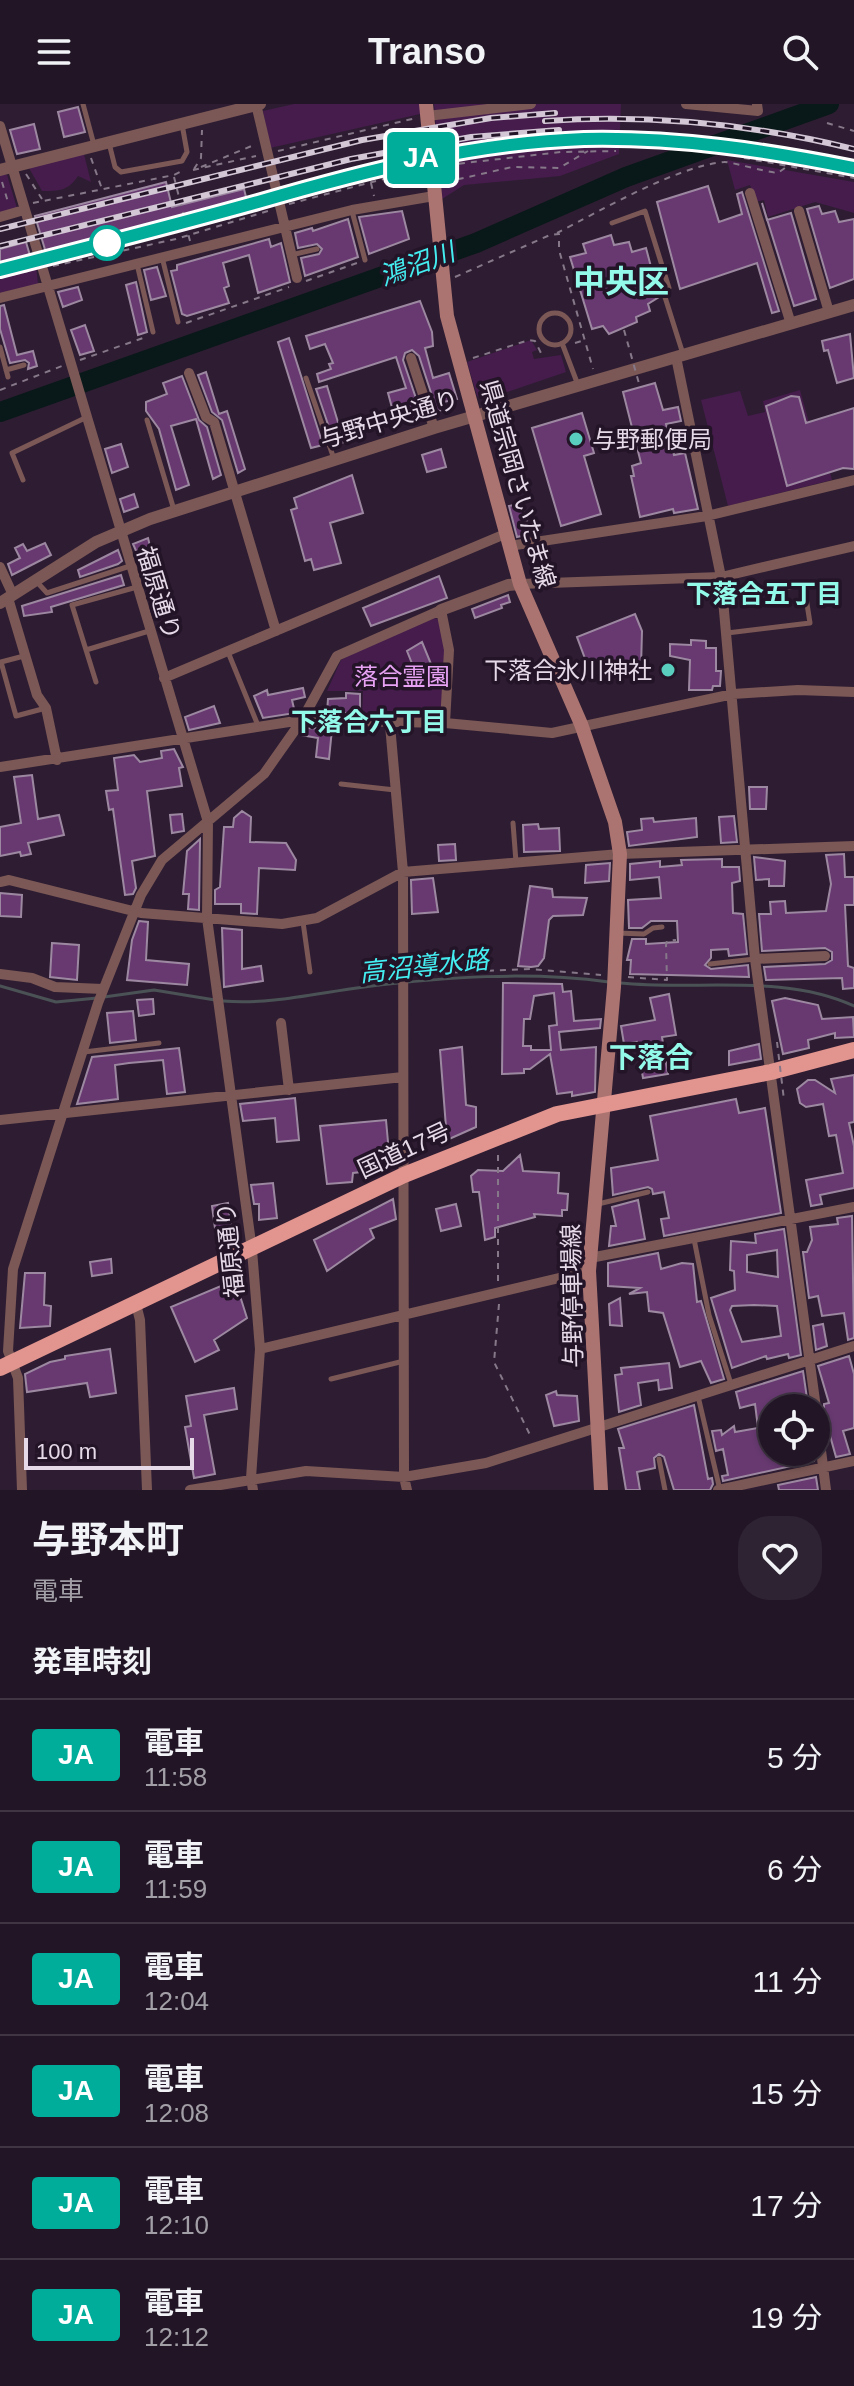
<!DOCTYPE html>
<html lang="ja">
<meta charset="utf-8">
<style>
:root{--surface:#221626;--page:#2e2332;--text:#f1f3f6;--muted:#a29fa7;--line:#3f3543}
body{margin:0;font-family:Arial,"Noto Sans JP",sans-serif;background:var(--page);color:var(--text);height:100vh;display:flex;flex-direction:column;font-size:30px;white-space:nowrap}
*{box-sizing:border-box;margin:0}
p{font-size:26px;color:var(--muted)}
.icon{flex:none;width:44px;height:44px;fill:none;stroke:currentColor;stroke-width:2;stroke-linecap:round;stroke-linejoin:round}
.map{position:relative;height:1386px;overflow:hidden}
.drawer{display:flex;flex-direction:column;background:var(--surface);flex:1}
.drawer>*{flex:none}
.badge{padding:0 16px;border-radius:6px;font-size:28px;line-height:52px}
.fabs{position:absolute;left:758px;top:1290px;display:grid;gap:16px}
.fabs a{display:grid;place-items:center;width:72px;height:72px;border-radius:50%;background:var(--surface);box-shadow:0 2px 6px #0004,0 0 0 2px var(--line);font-size:40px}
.scale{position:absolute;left:24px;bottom:20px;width:170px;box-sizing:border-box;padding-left:8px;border:4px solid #e6dae8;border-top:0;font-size:22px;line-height:28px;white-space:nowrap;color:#e6dae8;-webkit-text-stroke:6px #241428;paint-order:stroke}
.map>.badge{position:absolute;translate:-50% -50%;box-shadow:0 0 0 4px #fff}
h2{padding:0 32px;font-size:30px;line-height:72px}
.round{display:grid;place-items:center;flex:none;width:84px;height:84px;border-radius:32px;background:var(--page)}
.head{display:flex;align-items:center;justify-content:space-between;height:136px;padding:0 32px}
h1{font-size:38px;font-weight:700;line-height:60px}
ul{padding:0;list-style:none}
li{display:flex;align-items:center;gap:24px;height:112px;padding:0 32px;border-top:2px solid var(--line)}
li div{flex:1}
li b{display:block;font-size:30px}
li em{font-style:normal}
li .badge{min-width:88px;font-weight:700;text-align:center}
header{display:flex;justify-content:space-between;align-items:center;height:104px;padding:0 32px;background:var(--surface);font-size:36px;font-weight:700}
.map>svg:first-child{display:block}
</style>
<header><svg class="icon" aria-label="menu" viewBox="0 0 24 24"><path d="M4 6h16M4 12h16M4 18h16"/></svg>Transo<svg class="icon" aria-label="search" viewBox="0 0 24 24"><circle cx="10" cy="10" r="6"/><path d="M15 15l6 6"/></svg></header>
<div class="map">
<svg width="854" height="1386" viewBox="0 0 854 1386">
<rect width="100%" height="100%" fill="#2e1d32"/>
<path fill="#451c4c" d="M294,0H420V10L270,44L263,7Z
M434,0H621L619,50L560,72L464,81L442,95Z
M84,50L91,78L78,72C68,87 59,87 42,87L29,64Z
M727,56L854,78V109L815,98L768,113L764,96L755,98L750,81L735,86Z
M0,71H7L17,104L0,109Z
M36,161L38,180L0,189V170Z
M531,236L537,246L532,248L534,255L561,251L566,268L484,296L477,292L467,258Z
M800,286L813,333L821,332L832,376L728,402L701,296L740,287L748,312L765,308L763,297Z
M435,514L439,516L445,546L441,616L362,614L363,587H327L341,556L377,537Z"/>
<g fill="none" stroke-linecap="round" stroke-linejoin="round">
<path stroke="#4b5256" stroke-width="3" d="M621,879C696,887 783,869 854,902
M0,882L56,898L97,894
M104,893L154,886L215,896
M223,897C270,901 317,889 364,883C446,873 527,867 609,878"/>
<path stroke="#091818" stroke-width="20" d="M0,308L476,139L626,73L829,0"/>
</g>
<path fill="#673970" stroke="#9d88a1" stroke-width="2" fill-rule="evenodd" d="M78,3L85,28L64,33L58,8Z
M34,20L40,45L17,50L10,26Z
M166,78L172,103L244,85L247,97L176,117L178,125L49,159L35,112Z
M708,82L719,118L742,110L737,90L742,88L779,207L772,209L757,159L680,185L657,98Z
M762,99L767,116L791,109L816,195L794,202Z
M819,102L822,110L835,107L839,118L854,115V175L830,184L807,105Z
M402,107L409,135L369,150L359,113Z
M348,115L358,153L305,172L301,154L319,150L322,145L317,140L298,144L295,129L312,124L313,127Z
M611,131L614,141L629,138L632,148L646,144L659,193L648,200L650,207L636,213L637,218L609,230L603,222L592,225L570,153L586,149L583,140Z
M269,135L271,143L281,139L290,178L258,189L249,151L223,159L229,182L224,184L229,199L187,212L182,210L171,167L177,166V161Z
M26,138L31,155L0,163V145Z
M157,163L166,192L151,196L144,166Z
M136,178L147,228L138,231L126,181Z
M78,183L82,196L63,203L58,188Z
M420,197L432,228L433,242L425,244L433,274L449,269L457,295L439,299L442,306L437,307L419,252L412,246L405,249L403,256L422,312L395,315L388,289L406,284L396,253L319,278L317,270L331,265L329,260L333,259L325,240L310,245L306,232Z
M4,201L17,251L33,247L37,262L28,265L29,259L25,256L10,259L0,225V202Z
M85,221L94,247L80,251L71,226Z
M850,230L854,274L837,279L828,246L824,247L822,237Z
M289,234L323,341L311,344L278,238Z
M206,268L219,310L227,307L245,365L238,369L222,316L212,308L198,271Z
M182,272L199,316L207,323L221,371L213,375L196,315L171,322L189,381L176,386L159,325L146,307V298L167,290L163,279Z
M655,279L663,306L678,303L681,317L666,320L674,351L685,349L698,405L674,409L673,405L640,413L631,372H634L632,362L641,359L623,288Z
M327,282L344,338L335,341L316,285Z
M791,292L799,293L806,319L854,304V365L843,364L787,382L766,302Z
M582,309L594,349L584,352L601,410L561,422L532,324Z
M121,340L128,363L112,369L105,345Z
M441,345L446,363L427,368L422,351Z
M352,371L363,409L330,419L341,459L314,466L311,455L305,457L291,406L297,404L294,394Z
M134,390L138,403L124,408L120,395Z
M522,399L530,430L517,433L509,402Z
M148,434L155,463L159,462L165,481L153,485L133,440Z
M45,439L51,451L12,471L8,460L20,454L15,444L23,440L27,447Z
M118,446L122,457L118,460L80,473L78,466Z
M121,471L124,481L51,503L52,508L24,512L22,502Z
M439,472L447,494L371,522L363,504Z
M508,491L510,498L501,501L502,504L475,514L472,505Z
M635,510L642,527L641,563L593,576L577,533Z
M691,536L706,537V544H716V567H721L720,582H713L712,586H689L690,556L670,552V540L691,541Z
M422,538L431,560L415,567L407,547Z
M303,584L305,593L292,596L295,609L263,614L254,592L267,586L268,591Z
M346,589L360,590V609H327L328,595L346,594Z
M214,602L220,619L189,626L185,613Z
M306,624L332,625L329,655L316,653L318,634L301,631Z
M174,645L183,663L179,664L182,682L147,687L155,752L132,757L136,784L133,790L125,791L113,705L109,706L106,687L118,686L114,654L134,651L140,658L162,654L161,647Z
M32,671L38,715L59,711L64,731L28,739L31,750L21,752L20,748L0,752V723L21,719L14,673Z
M749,683H767L766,705H750Z
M242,707L251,713L250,738L286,739L296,756L295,766L259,764L257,810L241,809V800H215V786L220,783L224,723H233L234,714Z
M182,710L184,727L172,729L170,711Z
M734,712L737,738L721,739L719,713Z
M653,714L654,718L696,714L697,733L629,742L627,728L642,726L641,715Z
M538,720L539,725L559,724L560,747L524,748L523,721Z
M200,735L199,806L188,805L189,790H183L187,747Z
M455,740L456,756L439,757L438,741Z
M844,750L845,773H854V801H845L848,862L854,864V884L843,885L842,874L766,876L764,863L825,860L832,856V848L825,844L762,847L759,810H771L770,798L785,797L786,809L826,807L831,780L826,751Z
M754,753L785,757L784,782H769V775L756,776Z
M722,755V763H739L740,777L732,779L733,809L743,810L747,850L729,852L728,845L711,846V854L705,861L711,865L748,861L749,873L630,870L631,856H627L632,835H646V840L678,838L677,817H651L642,824H629L628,796L661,794L659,773L630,776V760L660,757V763L682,761L681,756Z
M610,759L609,777L585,779L586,761Z
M433,774L438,808L412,810L411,776Z
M530,782L552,785L553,793L587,794L583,811L553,812L549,816L544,854L538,862L531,863L518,862Z
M0,789L22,791L21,813L0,812Z
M139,817L148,818L146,856L189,860L187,881L127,876L132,836Z
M222,824L242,826V865L261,862L263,877L224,883Z
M52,839L79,841L77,876L50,873Z
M503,879L562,880L563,888L571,887L574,917L601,915L600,924L559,928L561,946L596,943L595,988L572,992V988L557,990L550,950L530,965H524V969L502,970ZM554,889L557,921L549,922L551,946H531V942H523L524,915H530L534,892Z
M669,890L676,931L662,933L668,970L643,974L637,938L624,940L621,922L655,916L650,894Z
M785,894L818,901L822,915L853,913L854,933L835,934V929L808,936L809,944L783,950L772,897Z
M153,895L154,910L139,912L137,896Z
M133,907L136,936L110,939L107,909Z
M759,940L761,955L729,961V947Z
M462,943L466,1001L476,1003V1023L447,1036L440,946Z
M179,944L185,988L167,990L163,956L129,959L115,961L118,995L77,1000L92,953Z
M854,971V1018L849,1019L854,1042V1084L820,1091L822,1100L811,1102L806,1076L843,1069L836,1031L829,1032L823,1000L806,1003L800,999L797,985L808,976H815L835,989L831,975Z
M295,994L299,1036L277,1038L275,1014L243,1017L240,1000Z
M736,995L739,1009L765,1004L781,1109L664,1132L661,1115L669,1114L664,1088L653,1090L652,1085L648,1083L613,1091L611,1064L658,1056L650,1012Z
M386,1016L389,1049L378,1053L379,1066L353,1069L352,1078L327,1080L320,1022Z
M520,1051L523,1067L559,1069L558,1089L568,1090L567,1106H562V1112L534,1110L535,1113L495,1124V1133L485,1136L479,1088H473L471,1072L478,1066L503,1067Z
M273,1079L277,1114L259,1116V1100H254L251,1081Z
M393,1095L396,1115L370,1125L374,1134L327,1167L314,1136Z
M638,1096L645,1135L609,1142L611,1122H616L612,1103Z
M228,1099L233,1136L217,1139L212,1102Z
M456,1100L461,1122L441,1127L436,1105Z
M852,1112L854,1234L848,1236L844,1209L822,1212L818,1192L809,1194L803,1148H807L812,1136L810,1123L838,1120L837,1114Z
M784,1125L801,1251L789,1254L788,1250L767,1255L766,1252L732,1264L711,1194L735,1186L734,1167L730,1166L731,1137L756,1139L755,1130ZM777,1146L778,1173L747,1168V1151ZM754,1201L777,1202L781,1232L742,1238L730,1206L732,1202Z
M658,1149L661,1165L682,1159L693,1160L697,1198L701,1197L724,1275L711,1279L701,1257L680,1263L663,1209L649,1207L647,1188L629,1190L640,1184L608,1182V1159Z
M111,1155L112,1169L92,1172L90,1158Z
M25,1169H45L44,1201L51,1202L50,1222L20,1224Z
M235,1176L247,1214L214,1236L219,1246L195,1258L171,1203Z
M620,1194L622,1222L610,1221L609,1200Z
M823,1220L827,1242L816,1246L813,1222Z
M110,1245L116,1289L90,1293L87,1279L27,1288L25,1270L50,1258L65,1255V1252Z
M849,1252L854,1270V1324L843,1327L850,1350L836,1353L824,1310V1300L829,1299L818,1262Z
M669,1259L672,1284L659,1286L658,1276L638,1279L641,1301L619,1308L615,1271L622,1270L621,1264Z
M803,1267L808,1301L770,1304L772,1348H813L814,1357L723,1377L722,1372L728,1371L723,1345L716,1347L712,1327L721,1326L722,1331L734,1322L735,1328L758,1324L755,1300L740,1304L736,1288Z
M234,1284L237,1305L204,1311L215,1370L194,1374L185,1323L191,1322L186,1292Z
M556,1287L557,1291L577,1292L579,1317L554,1322L546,1291Z
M694,1301L708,1375L712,1374L713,1380L710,1386H674L664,1353L659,1350L654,1354L655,1364L637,1368L640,1386H626L619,1344H624L618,1325Z
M816,1373L818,1386H779L778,1381Z"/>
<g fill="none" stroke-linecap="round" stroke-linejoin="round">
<path stroke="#867889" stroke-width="2" stroke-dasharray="6 6" stroke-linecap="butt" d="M827,19L854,27
M278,47L416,14
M91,54L102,85
M744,54L854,74
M447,61L561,48L616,47
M201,63L254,41
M194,65L201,54L202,26
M193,66L256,52
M26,70L42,95
M174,73L190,137
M393,73L421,65
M449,75L451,61
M2,78L8,98
M446,78L512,63L559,64L588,47
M371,79L374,92
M33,99L174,71L184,66
M289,100L391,73L412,84
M172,101L179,99
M185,112L192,124L225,114L234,116
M557,129C600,107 677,62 724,58C728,57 765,68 778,69L789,61
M53,162L176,135L268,107
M455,173L550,131L559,130V146L593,265
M0,174L32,166
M306,177L357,159
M186,219L289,183
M575,239L585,236
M473,254L529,236L535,237L541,249
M80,256L146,233
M0,286L62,262
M416,870L530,865L601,871
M628,873L667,876L666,841L667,837L676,836
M498,1177V1048
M499,1200L494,1258L531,1333"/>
<path stroke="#7b5856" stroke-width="5" d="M83,0L94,41
M109,39L115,63L121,68L182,57L187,48L182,20
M352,107L365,156
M612,119L645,107L669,184L664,190L683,250
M291,151L317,145
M162,153L178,218
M137,160L153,228
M539 225a16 16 0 1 1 32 0a16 16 0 1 1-32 0Z
M562,239L578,281
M0,243L8,273
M6,266L24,261
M306,274L334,355
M147,316L174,406
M23,376L12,349L85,314
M37,478L47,489L130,462
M724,492L804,481L810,519L727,529
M86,546L149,527
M228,548L259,624
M24,552L1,558L16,612L46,604
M96,578L72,501L137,483
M341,680L395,686
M513,719L516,758
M303,818L310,868
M617,829L644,830L653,824L662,823
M710,860L755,855
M84,948L159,939
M598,1100L648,1088
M694,1135L709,1211L731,1280
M331,1275L404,1257
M698,1292L720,1386
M659,1355L665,1386"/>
<path stroke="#7b5856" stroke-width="10" d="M256,0L297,174
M686,0L758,7L757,0
M427,12L531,0
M0,22L208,718L207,814L252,1146L260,1245L251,1374L253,1386
M750,89L791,220
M799,107L829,208
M0,113L24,106
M0,194L352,106L434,92
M676,253L721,473L755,855L816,1304
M411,254L434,324
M189,269L206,313L214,318L276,527
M509,442L707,412L854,376
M0,463L13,491
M520,480L721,473L854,442
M8,494L37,591L46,604L57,656
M164,574L505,430
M390,621L403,768L404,1373L407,1386
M0,663L302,616L445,619L552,629L733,590L798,586L854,588
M0,778L9,776L141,809L282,820L317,814L403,768L620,750L854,742
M755,855L825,852
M0,870L32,874L55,883L103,885
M281,919L289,986
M0,1016L403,973
M590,1154L854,1103
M136,1200L140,1216L147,1386
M260,1245L589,1167
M816,1307L826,1386
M22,1386L18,1274L8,1247L13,1165L98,899L141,791L162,756L264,670L302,616L337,552L441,506L449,546L445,619
M190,1386L306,1367L404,1373L486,1359L854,1242
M718,1386L854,1357"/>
<path stroke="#7b5856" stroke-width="12" d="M0,66L260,0
M0,499L96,438L150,415L434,324L854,201
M441,506L508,481L520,480"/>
<path stroke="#ab7471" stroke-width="14" d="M426,0L447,212L520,480L581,620L615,718L620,750L614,883L589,1167L601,1386"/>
<path stroke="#e2948e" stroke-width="16" d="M0,1264L404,1071L557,1010L771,968L854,946"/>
<defs>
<path id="rail" d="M545,17C649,10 752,20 854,45
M0,125L362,36L491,14L555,9
M0,142L351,55L471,33L559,26
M0,166C84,145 168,122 252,99C361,69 469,39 584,35C676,33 764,46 854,64"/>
</defs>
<use href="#rail" stroke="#d3c6d5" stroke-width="6"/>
<use href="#rail" stroke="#241428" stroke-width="3" stroke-dasharray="9" stroke-linecap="butt"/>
<path stroke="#867889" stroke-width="2" stroke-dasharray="6 6" stroke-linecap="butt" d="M624,226L640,283
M777,938L784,996"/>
</g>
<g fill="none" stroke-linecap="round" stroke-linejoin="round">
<defs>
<path id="line" d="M0,166C86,144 172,122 258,98C365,67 472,39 584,35C676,33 764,46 854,64"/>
</defs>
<use href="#line" stroke="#fff" stroke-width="18"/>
<use href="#line" stroke="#00ac9a" stroke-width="12"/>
</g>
<circle fill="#fff" stroke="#00ac9a" stroke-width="4" cx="107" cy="139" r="16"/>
<g fill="#59cebe" stroke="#241428" stroke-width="3">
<circle cx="576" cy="335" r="8"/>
<circle cx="668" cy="566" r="8"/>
</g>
<g text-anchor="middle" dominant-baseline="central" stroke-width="7" stroke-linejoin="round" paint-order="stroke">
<g font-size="24" fill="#e6dae8" stroke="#241428">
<text transform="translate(389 315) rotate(-17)">与野中央通り</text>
<text transform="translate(518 380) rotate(74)">県道宗岡さいたま線</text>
<text transform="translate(159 489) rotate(73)">福原通り</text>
<text transform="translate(404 1046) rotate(-25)">国道17号</text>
<text transform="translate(230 1146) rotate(-96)">福原通り</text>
<text transform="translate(572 1192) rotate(-91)">与野停車場線</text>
</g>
<g font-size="24" fill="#e6dae8" stroke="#241428" text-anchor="start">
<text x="592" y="335">与野郵便局</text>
<text x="652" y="566" text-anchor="end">下落合氷川神社</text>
</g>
<g font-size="24" fill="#e7a2f4" stroke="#241428">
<text x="402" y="572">落合霊園</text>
</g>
<g font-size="26" font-style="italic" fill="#43edf0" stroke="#241428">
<text transform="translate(417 160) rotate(-20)">鴻沼川</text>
<text transform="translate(424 862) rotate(-6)">高沼導水路</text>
</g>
<g font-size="26" font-weight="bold" fill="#93faea" stroke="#241428">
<text x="764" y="490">下落合五丁目</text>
<text x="369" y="618">下落合六丁目</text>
</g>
<g font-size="28" font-weight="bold" fill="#93faea" stroke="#241428">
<text x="651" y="953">下落合</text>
</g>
<g font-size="32" font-weight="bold" fill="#93faea" stroke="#241428">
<text x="621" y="178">中央区</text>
</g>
</g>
</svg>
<div class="fabs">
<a><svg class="icon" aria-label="locate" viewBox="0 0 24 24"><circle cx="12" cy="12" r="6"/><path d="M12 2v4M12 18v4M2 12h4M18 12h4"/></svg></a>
</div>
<div class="scale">100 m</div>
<b class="badge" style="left:421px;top:54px;background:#00ac9a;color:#fff">JA</b>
</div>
<section class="drawer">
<div class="head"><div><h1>与野本町</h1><p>電車</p></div><a class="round"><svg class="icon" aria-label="heart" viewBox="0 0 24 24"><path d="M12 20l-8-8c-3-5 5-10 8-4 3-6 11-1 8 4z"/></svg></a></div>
<h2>発車時刻</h2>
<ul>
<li><span class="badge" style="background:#00ac9a;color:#fff">JA</span><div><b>電車</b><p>11:58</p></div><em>5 分</em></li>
<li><span class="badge" style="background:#00ac9a;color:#fff">JA</span><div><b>電車</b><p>11:59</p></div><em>6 分</em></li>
<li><span class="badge" style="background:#00ac9a;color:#fff">JA</span><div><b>電車</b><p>12:04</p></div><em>11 分</em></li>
<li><span class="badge" style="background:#00ac9a;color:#fff">JA</span><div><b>電車</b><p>12:08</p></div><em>15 分</em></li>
<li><span class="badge" style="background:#00ac9a;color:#fff">JA</span><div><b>電車</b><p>12:10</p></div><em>17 分</em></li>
<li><span class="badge" style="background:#00ac9a;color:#fff">JA</span><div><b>電車</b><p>12:12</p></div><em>19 分</em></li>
</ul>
</section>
